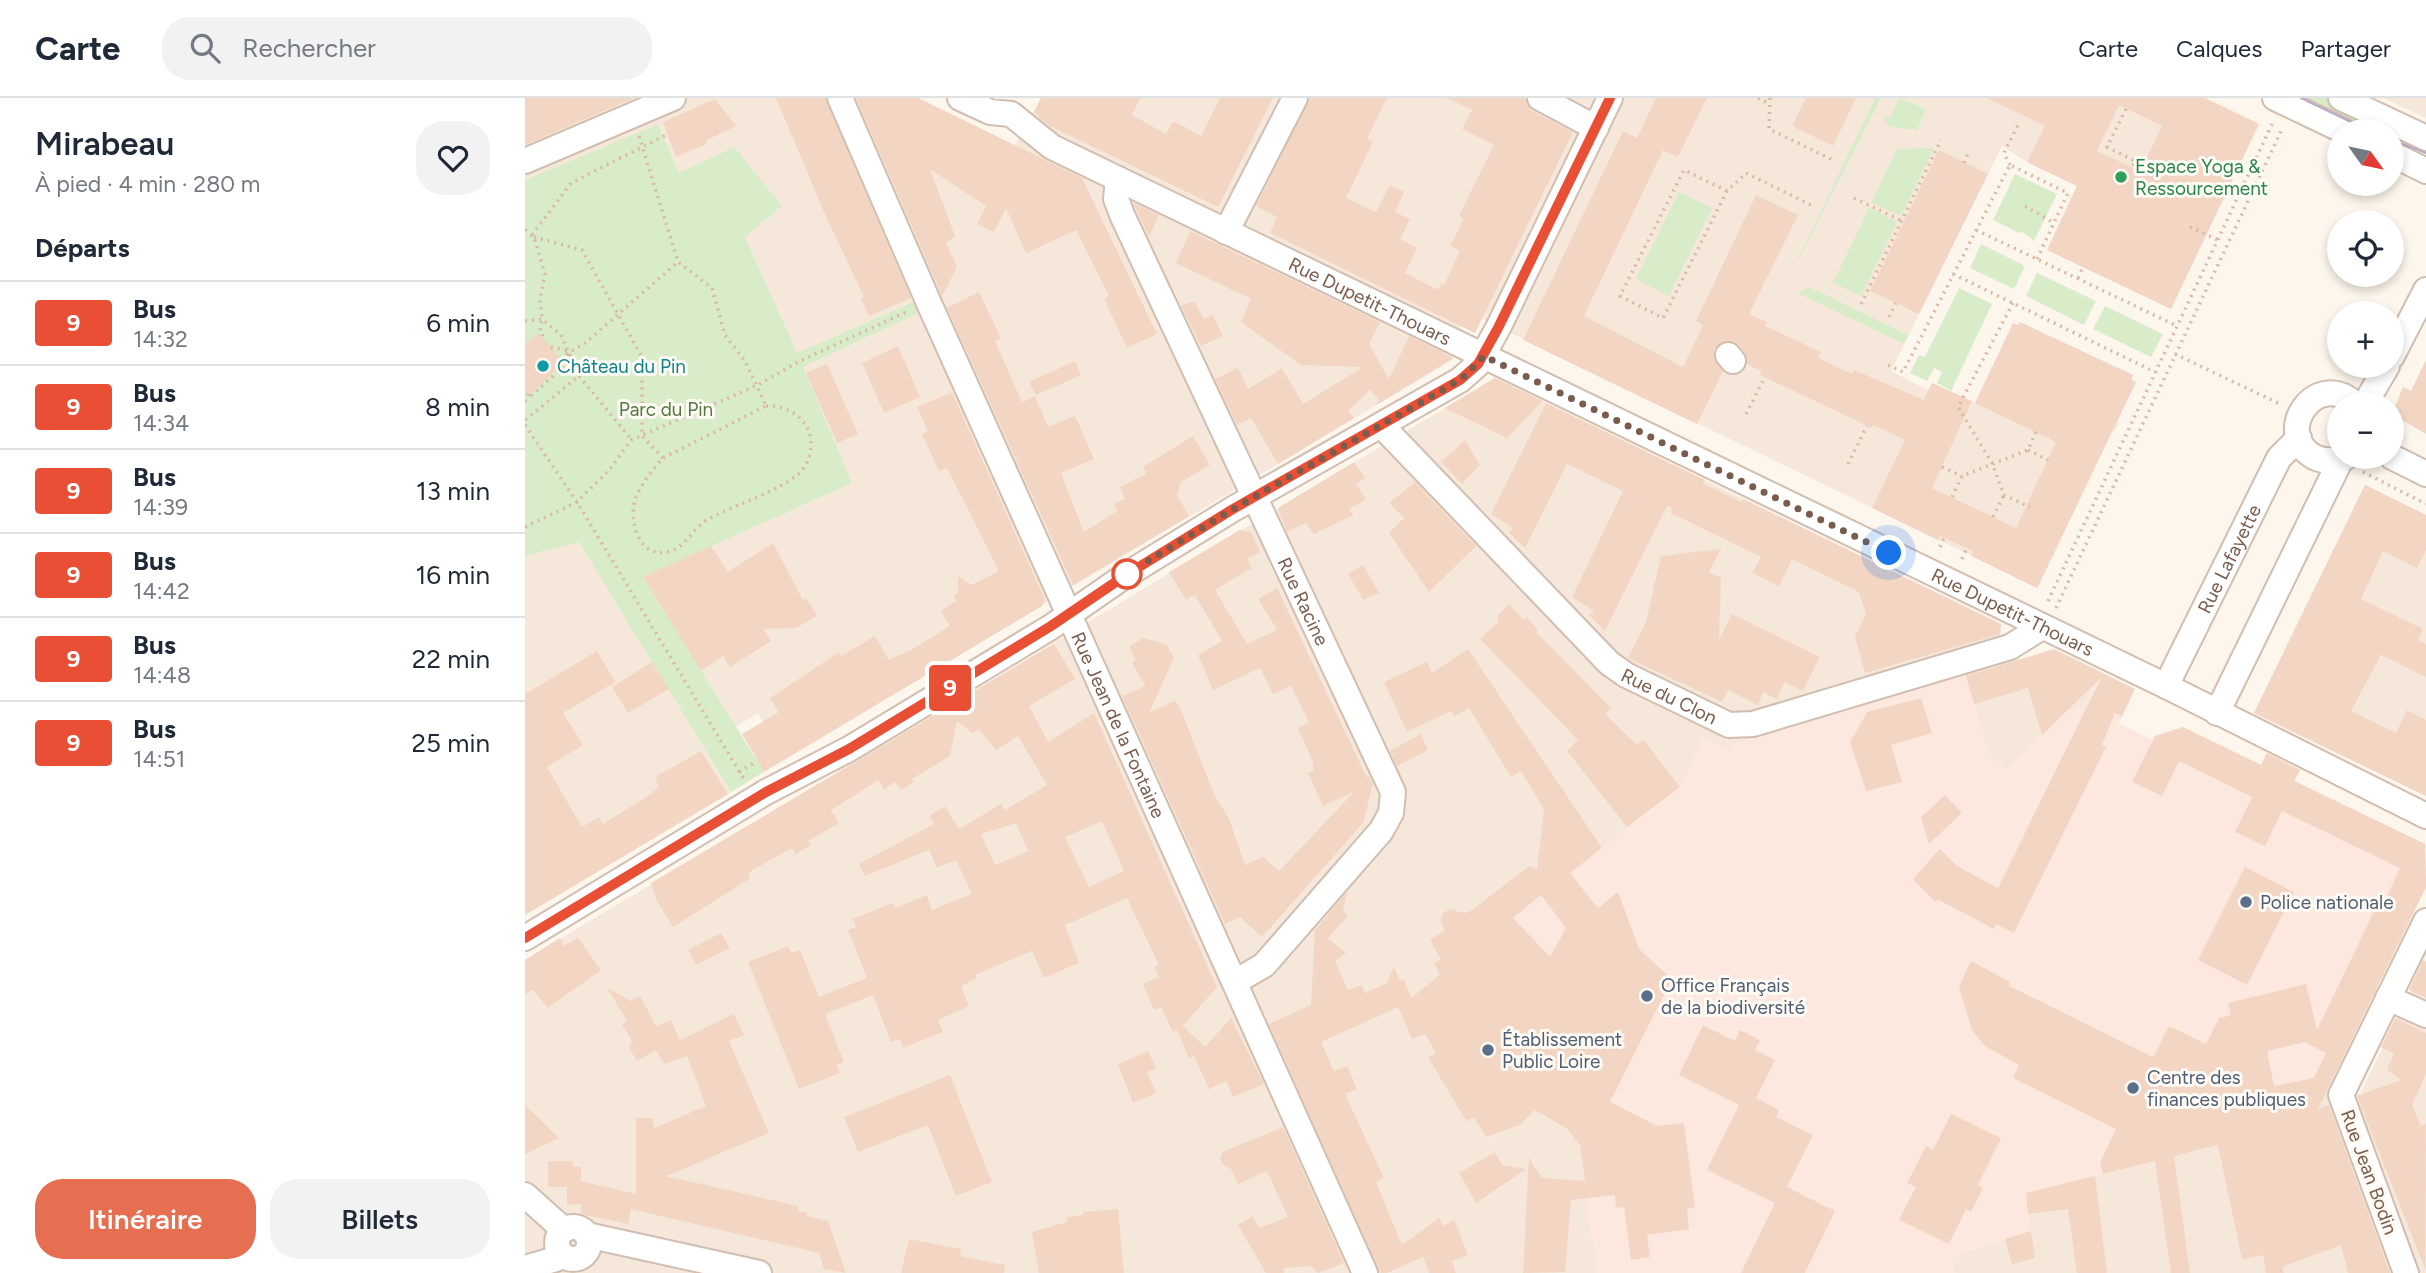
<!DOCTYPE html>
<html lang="fr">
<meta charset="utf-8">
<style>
:root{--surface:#fff;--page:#f2f2f3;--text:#1f2937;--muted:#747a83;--line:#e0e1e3;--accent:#e76f51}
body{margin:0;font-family:Figtree,sans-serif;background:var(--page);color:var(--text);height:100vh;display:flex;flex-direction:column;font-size:26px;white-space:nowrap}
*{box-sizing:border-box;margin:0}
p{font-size:23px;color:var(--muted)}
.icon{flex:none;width:38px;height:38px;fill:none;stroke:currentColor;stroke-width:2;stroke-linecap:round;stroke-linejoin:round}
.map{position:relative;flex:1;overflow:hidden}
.drawer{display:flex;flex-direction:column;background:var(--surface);width:525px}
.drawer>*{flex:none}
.badge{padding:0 14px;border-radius:5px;font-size:24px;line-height:46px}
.needle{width:46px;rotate:123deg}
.tools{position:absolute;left:1802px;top:21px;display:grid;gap:14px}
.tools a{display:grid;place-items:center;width:77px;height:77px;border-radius:50%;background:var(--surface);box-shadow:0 4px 10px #0003;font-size:35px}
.you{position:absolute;width:35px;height:35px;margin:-18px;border:5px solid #fff;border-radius:50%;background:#1a73e8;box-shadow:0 0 0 10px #1a73e833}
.map>.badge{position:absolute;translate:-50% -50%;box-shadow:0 0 0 4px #fff}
h2{padding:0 35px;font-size:26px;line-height:63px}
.round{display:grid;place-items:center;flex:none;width:74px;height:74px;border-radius:28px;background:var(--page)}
.summary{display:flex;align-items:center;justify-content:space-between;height:119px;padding:0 35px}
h1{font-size:33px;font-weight:600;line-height:52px}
.button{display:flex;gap:14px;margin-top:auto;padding:14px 35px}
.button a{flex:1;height:80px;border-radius:28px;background:var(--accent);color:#fff;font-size:28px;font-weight:600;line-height:80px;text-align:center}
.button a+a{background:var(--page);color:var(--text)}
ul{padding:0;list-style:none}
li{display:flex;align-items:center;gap:21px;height:84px;padding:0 35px;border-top:2px solid var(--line)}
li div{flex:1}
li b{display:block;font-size:26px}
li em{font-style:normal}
li .badge{min-width:77px;font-weight:700;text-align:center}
header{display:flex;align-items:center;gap:42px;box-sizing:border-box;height:98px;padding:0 35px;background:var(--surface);border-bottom:2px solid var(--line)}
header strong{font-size:33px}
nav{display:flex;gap:38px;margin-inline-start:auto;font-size:24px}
.search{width:490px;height:63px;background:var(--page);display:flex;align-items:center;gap:18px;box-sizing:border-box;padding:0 24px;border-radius:28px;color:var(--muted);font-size:26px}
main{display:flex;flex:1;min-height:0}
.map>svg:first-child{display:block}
</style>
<header>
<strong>Carte</strong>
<div class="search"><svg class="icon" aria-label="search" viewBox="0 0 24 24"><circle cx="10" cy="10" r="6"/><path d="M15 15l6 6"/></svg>Rechercher</div>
<nav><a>Carte</a><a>Calques</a><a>Partager</a></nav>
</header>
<main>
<section class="drawer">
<div class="summary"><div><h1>Mirabeau</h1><p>À pied · 4 min · 280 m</p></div><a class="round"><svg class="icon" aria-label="heart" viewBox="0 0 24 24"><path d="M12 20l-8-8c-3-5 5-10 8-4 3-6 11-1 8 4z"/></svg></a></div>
<h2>Départs</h2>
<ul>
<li><span class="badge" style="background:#e94f35;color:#fff">9</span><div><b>Bus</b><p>14:32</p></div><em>6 min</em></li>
<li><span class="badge" style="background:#e94f35;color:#fff">9</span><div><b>Bus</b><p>14:34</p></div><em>8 min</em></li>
<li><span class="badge" style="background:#e94f35;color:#fff">9</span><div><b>Bus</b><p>14:39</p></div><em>13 min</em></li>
<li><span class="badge" style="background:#e94f35;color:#fff">9</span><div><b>Bus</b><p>14:42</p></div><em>16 min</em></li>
<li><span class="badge" style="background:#e94f35;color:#fff">9</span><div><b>Bus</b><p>14:48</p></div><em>22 min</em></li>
<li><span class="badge" style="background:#e94f35;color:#fff">9</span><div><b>Bus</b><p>14:51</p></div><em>25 min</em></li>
</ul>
<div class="button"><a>Itinéraire</a><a>Billets</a></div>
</section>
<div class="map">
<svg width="1901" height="1175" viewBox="0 0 1901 1175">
<rect width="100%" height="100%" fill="#fdf6ec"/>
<path fill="#f5e8da" d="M0,0H393L490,47L516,0H1680L1734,26L1646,211L1522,152L1552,88L1502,64L1477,48L1366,273L1403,292L1407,285L1450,305L1458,288L1462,290L1495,224L1608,277L1606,282L1611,284L1592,324L1594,326L1585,338L1513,490L957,221L935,228L921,256L922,265L260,660L233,615L211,629L118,479L327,385L278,269L392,215L387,204L272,256L220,139L257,108L154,75L133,26L0,82Z
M1859,0H1901V20L1873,7Z
M970,280L1476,526L1475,536L1494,561L1503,559L1575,574L1558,609L1542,613L1481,672L1464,656L1440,578L1212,645L1206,655L1179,639L1155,689L882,904L1009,1003L1016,1016L1042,1031L1055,1046L1072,1175H0V862Z
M1840,387L1901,417V698L1729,615Z
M54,443L206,694L0,817V458Z
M1901,861V1175H1430L1425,1158L1506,1133L1501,1095L1730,1038L1725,1010L1801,995L1835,996Z"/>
<path fill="#fde8e0" d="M1575,574L1610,591L1594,625L1628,642L1630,638L1658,629L1736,667L1741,656L1775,672L1770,683L1900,746L1901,789L1801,995L1726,1010L1731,1038L1501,1095L1506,1133L1426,1157L1430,1175H1072L1055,1046L1042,1031L1011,1010L995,1027L962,1040L881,904L1155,689L1179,639L1206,655L1212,645L1441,577L1464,656L1480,672L1542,613L1558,609Z"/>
<path fill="#d8ecc9" d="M1350,0H1355L1349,14L1260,188Z
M1374,0L1401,11L1392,32L1365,29L1359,22L1360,18L1365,20Z
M1772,0H1803L1887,41L1879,56L1867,50V33H1832L1770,3Z
M133,26L154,75L209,49L257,108L220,139L272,255L388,204L393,215L278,269L327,385L118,479L239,674L206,694L54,444L0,458V82Z
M1409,50L1376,118L1346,105L1372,51Z
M1490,76L1532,96L1509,143L1496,133L1494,135L1468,122Z
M1154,94L1187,110L1144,198L1111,181Z
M1344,110L1372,124L1336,198L1308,185Z
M1456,146L1500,168L1489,191L1445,170Z
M1512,175L1571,203L1559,227L1501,198Z
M1284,189L1383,237L1379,246L1273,195Z
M1434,190L1467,206L1426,293L1412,285L1417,274L1409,270L1402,283L1385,275L1394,257L1400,259Z
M1580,208L1638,236L1626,259L1568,231Z"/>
<path fill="#f3d5c3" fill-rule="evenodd" d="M0,0H109L0,47Z
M251,0H300L386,200L344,218L336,200L339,199L299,114Z
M331,0H393L557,80L632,236L602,250L579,201L584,198L551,132L501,155L481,110L469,134L452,126L461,108L405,71L430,138L421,145L432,169L417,198Z
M516,0H615L607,17L641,36L648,23L676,38L695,0H748L693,109L523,27L509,14Z
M785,0H862L842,41L848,44L821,100L851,114L865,87L879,94L870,114L885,121L875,141L892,150L880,175L913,192L916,186L919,187L935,153L925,148L939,121L934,118L969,47L937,31L947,12L922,0H1000L1007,13L1048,34L950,235L745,135L752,119L731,108Z
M1131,0H1182L1153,59L1138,52L1059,218L1158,269L1178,227L1171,223L1231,97L1273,117L1224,216L1242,224L1240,228L1296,254L1293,260L1327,276L1329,272L1399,302L1407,285L1447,303L1407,390L1491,430L1531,344L1450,305L1488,225L1493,227L1495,224L1608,277L1606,282L1611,284L1512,490L1446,458L1448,453L1415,438L1413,442L1347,410L1380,342L1348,327L1347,330L1235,277L1236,273L1222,266L1219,253L1209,243H1200L1189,251V260L1198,273L1172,326L998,242L1098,33L1112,40Z
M1281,0H1331L1308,48L1267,28Z
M1462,0H1680L1734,26L1646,211L1522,152L1552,88L1502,64L1520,28ZM1594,7L1637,28L1615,73L1572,53Z
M190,1L211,28L180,43L182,46L151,59L138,24Z
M1414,52L1463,76L1394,216L1345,193Z
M608,105L634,117L624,139L612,113Z
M665,133L855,224L844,246L864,281L884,238L929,260L851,307L854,301L845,292L823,313L829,320L753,366L726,320L712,327L690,281L713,270L723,291L757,270L778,306L838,269L776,267L716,224L726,201L651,165Z
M454,194L476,240L470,243L497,304L510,298L523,329L550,318L569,361L536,375L559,434L592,413L589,406L600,401L595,389L621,376L618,369L668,338L685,367L656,384L652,397L664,418L548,487L422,210Z
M669,203L679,221L688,217L698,238L676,248L656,208Z
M14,235L39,265L0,300V246Z
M373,248L395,299L359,315L337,265Z
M1901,262V336L1867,316L1878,289L1886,293Z
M550,263L556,277L511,297L504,284Z
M302,266L333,336L312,345L281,275Z
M970,280L1018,303L982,340L920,310Z
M427,294L520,502L517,508L239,674L217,636L254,614L245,600L314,554L316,558L350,538L364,562L386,552L425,528L416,513L431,503L428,498L433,495V478L447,487L474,473L422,370L414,373L397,336L403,333L392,309Z
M1021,305L1180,382L1178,385L1216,404L1218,401L1476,526L1475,536L1340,575L1330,539L1341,516L1334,494L1267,461L1254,488L1227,475L1236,459L1146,415L1147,410L1142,408L1080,533L1064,517L1069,513L1047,499L1098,393L1042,366L1000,450L984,435L988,430L966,416Z
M940,342L955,367L937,386L916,364Z
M829,364L840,380L831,387L841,401L824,411L828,417L789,436L781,425L762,434L753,410Z
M890,384L951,448L904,494L864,435L879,420L864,405Z
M1840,387L1901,417V452L1892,470L1858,453L1836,501L1898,531L1893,542L1901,546V579L1856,557L1826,613L1871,635L1882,612L1901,622V698L1729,615Z
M715,432L726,434L735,454L722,461L727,470L690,492L722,546L752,532L733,501L752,490L842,680L844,678L848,686L838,725L737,839L715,819L700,826L597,598L620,588L607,565L611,562L604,549L618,540L641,546L649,560L624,615L649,603L654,607L689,696L704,721L720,767L738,759L754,773L830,693L798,708L783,675L789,672L787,667L789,666L773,630L784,624L766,588L748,596L735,570L688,592L673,557L697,543L670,497L661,502L644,474Z
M248,445L278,502L281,500L292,518L271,530L238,531L246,543L205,569L198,558L176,573L118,479L186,448L203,474Z
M1196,451L1184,474L1196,480L1194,542L1207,516L1295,559L1278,593L1259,584L1252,601L1238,594L1233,607L1203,592L1197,604L1103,560L1121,524L1136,458Z
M838,467L854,495L838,502L823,476Z
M984,506L999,522L1001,519L1013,532L1011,534L1086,610L1080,616L1112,647L1118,641L1155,689L1102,729L1042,653L1053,642L955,541L973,524V517Z
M529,546L550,581L504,608L523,644L569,615L692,889L658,928L680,949L706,920L739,986L708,999L701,983L684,991L669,958L664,960L652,932L648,934L636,909L629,912L618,886L634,879L629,869L634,867L602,800L540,827L554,865L519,880L507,853L450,877L452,880L436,888L444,908L413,922L418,934L378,950L375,941L366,944L348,897L300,916L319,964L311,967L315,975L274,991L223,864L263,848L266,855L275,852L294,899L342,880L323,832L331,829L328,821L367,805L370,810L402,797L407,812L447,796L431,762L412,770L404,752L340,778L334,766L409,726L404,718L420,708L434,731L476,706L480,712L522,687L493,638L471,652L454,632L447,635L432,623L425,658L387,681L389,684L376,692L370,684L359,692L354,682L306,712L314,725L283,743L286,747L271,756L267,750L224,774V781L148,829L131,801L126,785ZM577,723L599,773L564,789L540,739ZM491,725L503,753L470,767L456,736Z
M943,551L1077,750L1045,775L1073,810L1093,794L1114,851L1147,881L1085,1004L1132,1028L1159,1025L1170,1109L1162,1111L1164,1131L1122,1137L1125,1159L1106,1162L1099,1109L1091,1110L1090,1097L1046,1102L1040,1174L998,1175L1004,1060L1017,1080L1060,1083L1055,1047L1042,1031L1010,1012L995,1027L961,1039L949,1019L941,1023L903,959L911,955L900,936L887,941L873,909L796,944L809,973L822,968L832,991L820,996L859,1080L851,1084L877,1147L914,1120L919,1128L929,1121L943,1157L927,1163L931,1175H904L898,1159L862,1175H855L744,926L786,907L790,832L822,794L818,813L823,818L803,840L821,855L810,863L823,892L837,887L840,895L862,885L869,869L875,883L879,881L886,900L915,877L909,865L916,862L905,842L920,832L915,822L918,815L925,811L938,815L946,813L1004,768L1012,771L1019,711L996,673L986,679L944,610L930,618L926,613L882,634L859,584L902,564L907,575ZM1016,797L1041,830L1025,859L988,820Z
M1529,551L1610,591L1597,618L1590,615L1577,647L1581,649L1489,835L1471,826L1469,831L1414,802L1409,803L1388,781L1415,751L1432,768L1473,790L1576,580L1517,637L1503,590L1449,606L1441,578Z
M72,553L90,584L38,615L58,647L22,669L57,729L74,719L78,726L123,698L134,689L130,681L132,678L176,653L203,696L0,817V596Z
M127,564L144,591L103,615L87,589Z
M1396,600L1407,635L1366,647L1377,684L1341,693L1325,644L1342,614Z
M1658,629L1736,667L1742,655L1775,672L1769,683L1900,746L1901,789L1793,1011L1804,1007L1865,1175H1823L1816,1147L1757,1169L1759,1175H1741L1738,1157L1717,1161L1693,1047L1649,1058L1665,1175H1646L1630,1063L1578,1076L1575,1065L1591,1031L1488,980L1494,967L1460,948L1447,932L1434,889L1446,863L1485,884L1484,888L1628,959L1644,928L1681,946L1694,920L1706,917L1703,905L1781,886L1792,932L1854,803L1859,805L1875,770L1757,713L1740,748L1710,734L1727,699L1654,663L1637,698L1607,684L1630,638ZM1780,944L1801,955L1789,980L1749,988L1742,953Z
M896,636L903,652L872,668L865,653Z
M1420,697L1437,715L1404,746L1396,719Z
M1720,769L1769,794L1722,887L1673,862Z
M196,835L205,850L171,867L163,852Z
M35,840L39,848L53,840L76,872L23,910L8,892L0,896V862Z
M1898,862L1901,864V900L1884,892Z
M82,890L106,903L115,898L131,928L146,922L155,942L209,916L219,937L204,943L244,1035L141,1078L273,1108V1113L282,1115V1118L303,1123L321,1175L299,1171L294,1155L106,1111L103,1126L56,1116V1106L42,1107V1089H23V1063H48V1069H56V1083L111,1096V1020H128L129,1030L181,1008L162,958L139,966L131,952L112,963L104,950L107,943L97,926L102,923Z
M1870,920L1901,935V976L1887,1007L1896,1028L1901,1026L1900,1171L1832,998L1876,982L1862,972L1869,956L1856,949Z
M1178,927L1210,943L1215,932L1235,942L1230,952L1250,962L1231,1000L1254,1012L1251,1019L1288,1037L1262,1089L1310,1113L1280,1175H1216L1250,1105L1182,1072L1214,1007L1154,977Z
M623,953L631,970L622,974L631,995L608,1005L593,966Z
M425,977L467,1084L431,1098L403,1027L333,1054L319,1019Z
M0,1007L34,1040L0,1056Z
M1426,1016L1476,1040L1453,1087L1458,1090L1446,1114L1441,1111L1424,1146L1374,1122L1391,1089L1382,1085L1401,1048L1408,1052Z
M758,1029L819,1165L793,1175L786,1168L759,1170V1175H741L713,1127L727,1118L734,1130L763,1119L742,1073L713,1086L706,1071L699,1068L695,1061L697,1054Z
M970,1054L977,1067L1001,1071L951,1105L934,1075Z
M1570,1078L1582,1175H1552L1543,1111L1503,1116L1501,1095Z
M593,1111L599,1175H514L507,1134L542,1124V1119L558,1117V1114Z
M1506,1133L1510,1160L1487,1166L1480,1141Z
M384,1141L436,1151L435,1158L480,1167L479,1175H376Z"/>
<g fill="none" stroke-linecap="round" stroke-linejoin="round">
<defs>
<g id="minor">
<path id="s1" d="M315,0L403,203L840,1175"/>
<path id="s2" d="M435,0L465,14L486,16L527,49L1641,588L1901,718"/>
<path d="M1015,0L1071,30"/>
<path d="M1750,0L1819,33"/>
<path d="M1816,0L1901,40"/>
<path d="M1867,56L1901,73"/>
<path d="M0,63L148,0"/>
<path id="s3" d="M593,81L591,101L598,119L868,694L866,715L856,733L739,867L710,884"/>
<path d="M701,134L770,0"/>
<path d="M1203,257L1208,263"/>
<path d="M1867,258L1901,192"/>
<path d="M1840,306L1862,268"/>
<path id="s4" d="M857,328L1084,565L1101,577L1204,627L1228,626L1485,549L1517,529"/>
<path d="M1821,359C1811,363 1800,364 1789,359C1747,335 1791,270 1830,306"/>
<path d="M1867,359L1901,376"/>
<path id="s5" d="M1641,588L1754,360L1774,340"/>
<path d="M1692,615L1816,361"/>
<path d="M0,840L241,694L324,651L526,529L601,477L708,411L935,282L953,266L973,230L1085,0"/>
<path d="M1863,900L1901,917"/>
<path d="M0,1097L39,1132"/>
<circle cx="48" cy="1145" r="16"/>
<path d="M62,1137L234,1175"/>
<path d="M0,1170L31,1161L36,1155"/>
<path d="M1881,1175L1816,997L1901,823"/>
</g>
</defs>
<use href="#minor" stroke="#d1beb0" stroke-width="28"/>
<path stroke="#d9b8a5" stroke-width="3.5" stroke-dasharray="2 5" stroke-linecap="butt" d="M1233,0L1243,5
M1245,0L1244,31L1308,62
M1601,11L1582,49L1610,63L1607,70
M114,38L153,164L187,190L200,237L220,263L241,308
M1439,65L1443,55
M1485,67L1479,55L1493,27
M1202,93L1159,72L1095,198L1138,220L1202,93L1221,75L1286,107
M1329,100L1375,122
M1500,108L1529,125
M1665,129L1693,142
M0,132L9,139L20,176L15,201L17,221L15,233L19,240
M1451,132L1652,228
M7,137L46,85L143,36
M9,139L57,152L117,259V338L138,360
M1428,176L1630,274
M1553,180L1558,169
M1488,205L1433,309L1467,365L1479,397L1505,409
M1336,206L1416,42
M1364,219L1371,205
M0,223L17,221L36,237L54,278L0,322
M26,249L44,253
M1650,256L1757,307
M35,260L60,245L153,164
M1363,267L1378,274L1485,67L1543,95L1512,161
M54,278L106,341
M6,298L40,267L43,255
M0,304L4,296
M241,308C279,307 299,342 277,373C251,396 212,405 182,422C168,430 161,448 146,453C115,464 102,422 111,399C117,385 128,371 138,360Z
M1221,316L1240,279
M0,327L52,404L220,683
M1503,352L1523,362
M1323,366L1342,328
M1417,369L1437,378
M1838,374L1901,406
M1427,399L1437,378L1503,352L1511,334
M1468,419L1479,397
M0,429L52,404L85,371L106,342L233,287L273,264L383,213
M1415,449L1419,440
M1437,461L1442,450
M1523,503L1749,22
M1531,510L1758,29
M214,674L232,663"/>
<use href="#minor" stroke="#fff" stroke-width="24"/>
<path stroke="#b9a8c9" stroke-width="2" d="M1776,0L1845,33
M1867,42L1901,55"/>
</g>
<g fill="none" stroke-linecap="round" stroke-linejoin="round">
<defs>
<path id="line" d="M0,840L241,694L324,651L526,528L601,477L708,411L935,282L953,266L973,230L1085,0"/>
</defs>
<use href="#line" stroke="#fff" stroke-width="16"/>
<use href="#line" stroke="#e94f35" stroke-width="10"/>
<path stroke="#7a5c4d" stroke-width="7" stroke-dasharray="0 12.6" d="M602,476L708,411L923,289L941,277L959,258L1364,455"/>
</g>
<circle fill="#2e9e5b" stroke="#fffaf3" stroke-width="2.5" cx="1596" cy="79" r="7"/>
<circle fill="#0f9aa8" stroke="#fffaf3" stroke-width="2.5" cx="18" cy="268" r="7"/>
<circle fill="#fff" stroke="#e94f35" stroke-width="3.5" cx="602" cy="476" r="14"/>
<g fill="#5c6f8a" stroke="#fffaf3" stroke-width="2.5">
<circle cx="1721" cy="804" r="7"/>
<circle cx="1122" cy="898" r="7"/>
<circle cx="963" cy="952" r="7"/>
<circle cx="1608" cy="990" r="7"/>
</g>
<g text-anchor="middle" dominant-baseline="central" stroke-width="6" stroke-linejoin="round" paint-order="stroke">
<g font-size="19" fill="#27864d" stroke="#fffaf3" text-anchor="start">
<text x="1610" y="68">Espace Yoga &amp;<tspan x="1610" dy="22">Ressourcement</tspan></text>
</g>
<g font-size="19" fill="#7a5c4d" stroke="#fffaf3">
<text stroke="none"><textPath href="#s2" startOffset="460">Rue Dupetit-Thouars</textPath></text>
<text stroke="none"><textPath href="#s5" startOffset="142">Rue Lafayette</textPath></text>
<text stroke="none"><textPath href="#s3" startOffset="464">Rue Racine</textPath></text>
<text stroke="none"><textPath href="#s2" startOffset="1174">Rue Dupetit-Thouars</textPath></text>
<text stroke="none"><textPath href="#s4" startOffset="397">Rue du Clon</textPath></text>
<text stroke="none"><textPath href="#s1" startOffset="686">Rue Jean de la Fontaine</textPath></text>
<text transform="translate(1844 1074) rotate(70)">Rue Jean Bodin</text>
</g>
<g font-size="19" fill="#0d838f" stroke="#fffaf3" text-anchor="start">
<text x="32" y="268">Château du Pin</text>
</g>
<g font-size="19" fill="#537a41" stroke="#fffaf3">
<text x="141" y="311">Parc du Pin</text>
</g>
<g font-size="19" fill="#4e5e75" stroke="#fffaf3" text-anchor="start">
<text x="1735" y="804">Police nationale</text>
<text x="1136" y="887">Office Français<tspan x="1136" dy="22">de la biodiversité</tspan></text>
<text x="977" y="941">Établissement<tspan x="977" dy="22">Public Loire</tspan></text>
<text x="1622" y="979">Centre des<tspan x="1622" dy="22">finances publiques</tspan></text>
</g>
</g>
</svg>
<div class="tools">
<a><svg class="needle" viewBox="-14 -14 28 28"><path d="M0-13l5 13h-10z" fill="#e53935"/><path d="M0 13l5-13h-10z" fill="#747a83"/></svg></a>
<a><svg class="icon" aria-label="locate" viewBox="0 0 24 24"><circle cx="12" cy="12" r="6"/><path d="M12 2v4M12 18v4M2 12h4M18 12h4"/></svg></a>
<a>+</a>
<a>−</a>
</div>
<div class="you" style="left:1364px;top:455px"></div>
<b class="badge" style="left:425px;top:590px;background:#e94f35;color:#fff">9</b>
</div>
</main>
